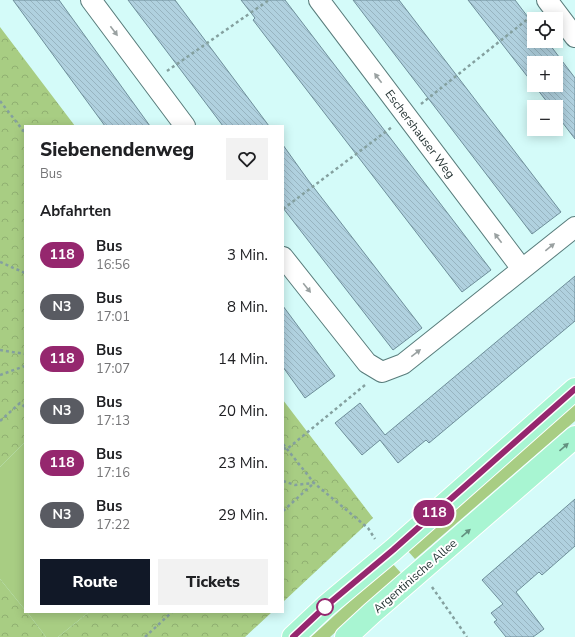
<!DOCTYPE html>
<html lang="de">
<meta charset="utf-8">
<style>
:root{--surface:#fff;--page:#f2f2f2;--text:#202124;--muted:#757577;--accent:#111827}
body{margin:0;font-family:"Nunito Sans",sans-serif;background:var(--page);color:var(--text);height:100vh;display:flex;flex-direction:column;font-size:15px;white-space:nowrap}
*{box-sizing:border-box;margin:0}
p{font-size:13px;color:var(--muted)}
.icon{flex:none;width:22px;height:22px;fill:none;stroke:currentColor;stroke-width:2;stroke-linecap:round;stroke-linejoin:round}
.map{position:relative;flex:1;overflow:hidden}
.drawer{position:absolute;left:24px;top:125px;width:260px;height:488px;display:flex;flex-direction:column;background:var(--surface);border-radius:0px;box-shadow:0 2px 10px #0003}
.drawer>*{flex:none}
.badge{padding:0 8px;border-radius:13px;font-size:14px;line-height:26px}
.controls{position:absolute;left:527px;top:12px;display:grid;gap:8px}
.controls a{display:grid;place-items:center;width:36px;height:36px;border-radius:0px;background:var(--surface);box-shadow:0 2px 10px #0003;font-size:20px}
.map>.badge{position:absolute;translate:-50% -50%;box-shadow:0 0 0 2px #fff}
h2{padding:0 16px;font-size:15px;line-height:36px}
.round{display:grid;place-items:center;flex:none;width:42px;height:42px;border-radius:0px;background:var(--page)}
.headline{display:flex;align-items:center;justify-content:space-between;height:68px;padding:0 16px}
h1{font-size:19px;font-weight:800;line-height:30px}
.primary-button{display:flex;gap:8px;margin-top:auto;padding:8px 16px}
.primary-button a{flex:1;height:46px;border-radius:0px;background:var(--accent);color:#fff;font-size:16px;font-weight:800;line-height:46px;text-align:center}
.primary-button a+a{background:var(--page);color:var(--text)}
ul{padding:0;list-style:none}
li{display:flex;align-items:center;gap:12px;height:52px;padding:0 16px}
li div{flex:1}
li b{display:block;font-size:15px}
li em{font-style:normal}
li .badge{min-width:44px;font-weight:700;text-align:center}
.map>svg:first-child{display:block}
</style>
<div class="map">
<svg width="575" height="637" viewBox="0 0 575 637">
<defs>
<pattern id="forest-crowns" width="20" height="18" patternUnits="userSpaceOnUse"><rect width="20" height="18" fill="#a8cd83"/><path d="M2 6a3 3 0 1 1 6 0M12 15a3 3 0 1 1 6 0" fill="none" stroke="#90b071"/></pattern>
<pattern id="building-back-hatch" width="6" height="6" patternUnits="userSpaceOnUse"><rect width="6" height="6" fill="#b0d1df"/><path d="M-1 5l2 2M0 0l6 6M5-1l2 2" fill="none" stroke="#97b4c0"/></pattern>
</defs>
<rect width="100%" height="100%" fill="#d4fbf9"/>
<path fill="#a8cd83" d="M575,404V421L415,559L407,550Z
M25,442V610L0,579V467Z
M392,563L401,573L330,637H311Z
M27,612H89L58,637H46Z"/>
<path fill="url(#forest-crowns)" d="M0,27L75,126H25V442L0,467Z
M283,400L373,518L283,602Z
M0,579L25,610V612H27L46,637H0Z
M89,612H272L245,637H58Z"/>
<path fill="url(#building-back-hatch)" stroke="#6e8e9a" d="M13,0H59L150,126H105Z
M128,0H175L269,126H223Z
M241,0H285L491,270L462,292L253,20L255,18Z
M353,0H399L561,212L532,234Z
M468,0H515L534,25V41H547L575,78V139L556,114V107H551L534,85H556V63H534V85Z
M283,145L308,180L422,328L393,350L283,208Z
M575,276V321L429,443L426,440L398,463L380,440L362,455L335,423L360,403L385,435Z
M283,306L335,376L305,398L283,367Z
M575,499V546L542,575L539,572L516,592L544,629L533,637H506L494,622L497,620L491,613L503,604L482,580Z"/>
<g fill="none" stroke-linecap="round" stroke-linejoin="round">
<defs>
<path id="minor" d="M91,0L185,126
M319,0L522,269
M547,0L575,37
M283,257L367,363L382,372L403,364L575,227"/>
<path id="major" d="M293,637L326,606L393,550L575,389
M346,637L372,613L575,437"/>
</defs>
<use href="#minor" stroke="#587c7b" stroke-width="22"/>
<use href="#major" stroke="#fff" stroke-width="24"/>
<path stroke="#84a09f" stroke-width="2.5" stroke-dasharray="3 3" stroke-linecap="butt" d="M167,71L269,0
M0,101L25,133
M421,104L534,14
M283,209L392,127
M0,262L25,273
M0,350L25,354
M0,375L25,366
M0,421L20,403L25,407
M283,444L314,483L368,528L375,539
M283,448L287,449L365,385
M283,481L295,485L313,483
M283,511L314,483
M432,587L467,637
M145,637L172,612"/>
<use href="#minor" stroke="#fff" stroke-width="20"/>
<use href="#major" stroke="#a8f5d2" stroke-width="22"/>
</g>
<defs><path id="oneway-solid" d="M-6-.8H1V-3.2L6.5 0L1 3.2V.8H-6Z"/></defs>
<g fill="#9aa1a1">
<use href="#oneway-solid" transform="translate(114 31) rotate(53)"/>
<use href="#oneway-solid" transform="translate(378 78) rotate(-127)"/>
<use href="#oneway-solid" transform="translate(498 238) rotate(-127)"/>
<use href="#oneway-solid" transform="translate(550 247) rotate(-39)"/>
<use href="#oneway-solid" transform="translate(307 288) rotate(51)"/>
<use href="#oneway-solid" transform="translate(416 353) rotate(-38)"/>
</g>
<g fill="#649280">
<use href="#oneway-solid" transform="translate(564 447) rotate(-41)"/>
<use href="#oneway-solid" transform="translate(466 533) rotate(-41)"/>
</g>
<g fill="none" stroke-linecap="round" stroke-linejoin="round">
<defs>
<path id="line" d="M293,637L326,606L393,550L575,389"/>
</defs>
<use href="#line" stroke="#fff" stroke-width="9"/>
<use href="#line" stroke="#95276e" stroke-width="6"/>
</g>
<circle fill="#fff" stroke="#95276e" stroke-width="2" cx="325" cy="607" r="8"/>
<g text-anchor="middle" dominant-baseline="central" stroke-width="4" stroke-linejoin="round" paint-order="stroke">
<g font-size="12" fill="#1f2e2e" stroke="#fff">
<text transform="translate(420 134) rotate(53)">Eschershauser Weg</text>
<text transform="translate(415 576) rotate(-41)">Argentinische Allee</text>
</g>
</g>
</svg>
<div class="controls">
<a><svg class="icon" aria-label="locate" viewBox="0 0 24 24"><circle cx="12" cy="12" r="6"/><path d="M12 2v4M12 18v4M2 12h4M18 12h4"/></svg></a>
<a>+</a>
<a>−</a>
</div>
<b class="badge" style="left:434px;top:513px;background:#95276e;color:#fff">118</b>
<section class="drawer">
<div class="headline"><div><h1>Siebenendenweg</h1><p>Bus</p></div><a class="round"><svg class="icon" aria-label="heart" viewBox="0 0 24 24"><path d="M12 20l-8-8c-3-5 5-10 8-4 3-6 11-1 8 4z"/></svg></a></div>
<h2>Abfahrten</h2>
<ul>
<li><span class="badge" style="background:#95276e;color:#fff">118</span><div><b>Bus</b><p>16:56</p></div><em>3 Min.</em></li>
<li><span class="badge" style="background:#595b62;color:#fff">N3</span><div><b>Bus</b><p>17:01</p></div><em>8 Min.</em></li>
<li><span class="badge" style="background:#95276e;color:#fff">118</span><div><b>Bus</b><p>17:07</p></div><em>14 Min.</em></li>
<li><span class="badge" style="background:#595b62;color:#fff">N3</span><div><b>Bus</b><p>17:13</p></div><em>20 Min.</em></li>
<li><span class="badge" style="background:#95276e;color:#fff">118</span><div><b>Bus</b><p>17:16</p></div><em>23 Min.</em></li>
<li><span class="badge" style="background:#595b62;color:#fff">N3</span><div><b>Bus</b><p>17:22</p></div><em>29 Min.</em></li>
</ul>
<div class="primary-button"><a>Route</a><a>Tickets</a></div>
</section>
</div>
